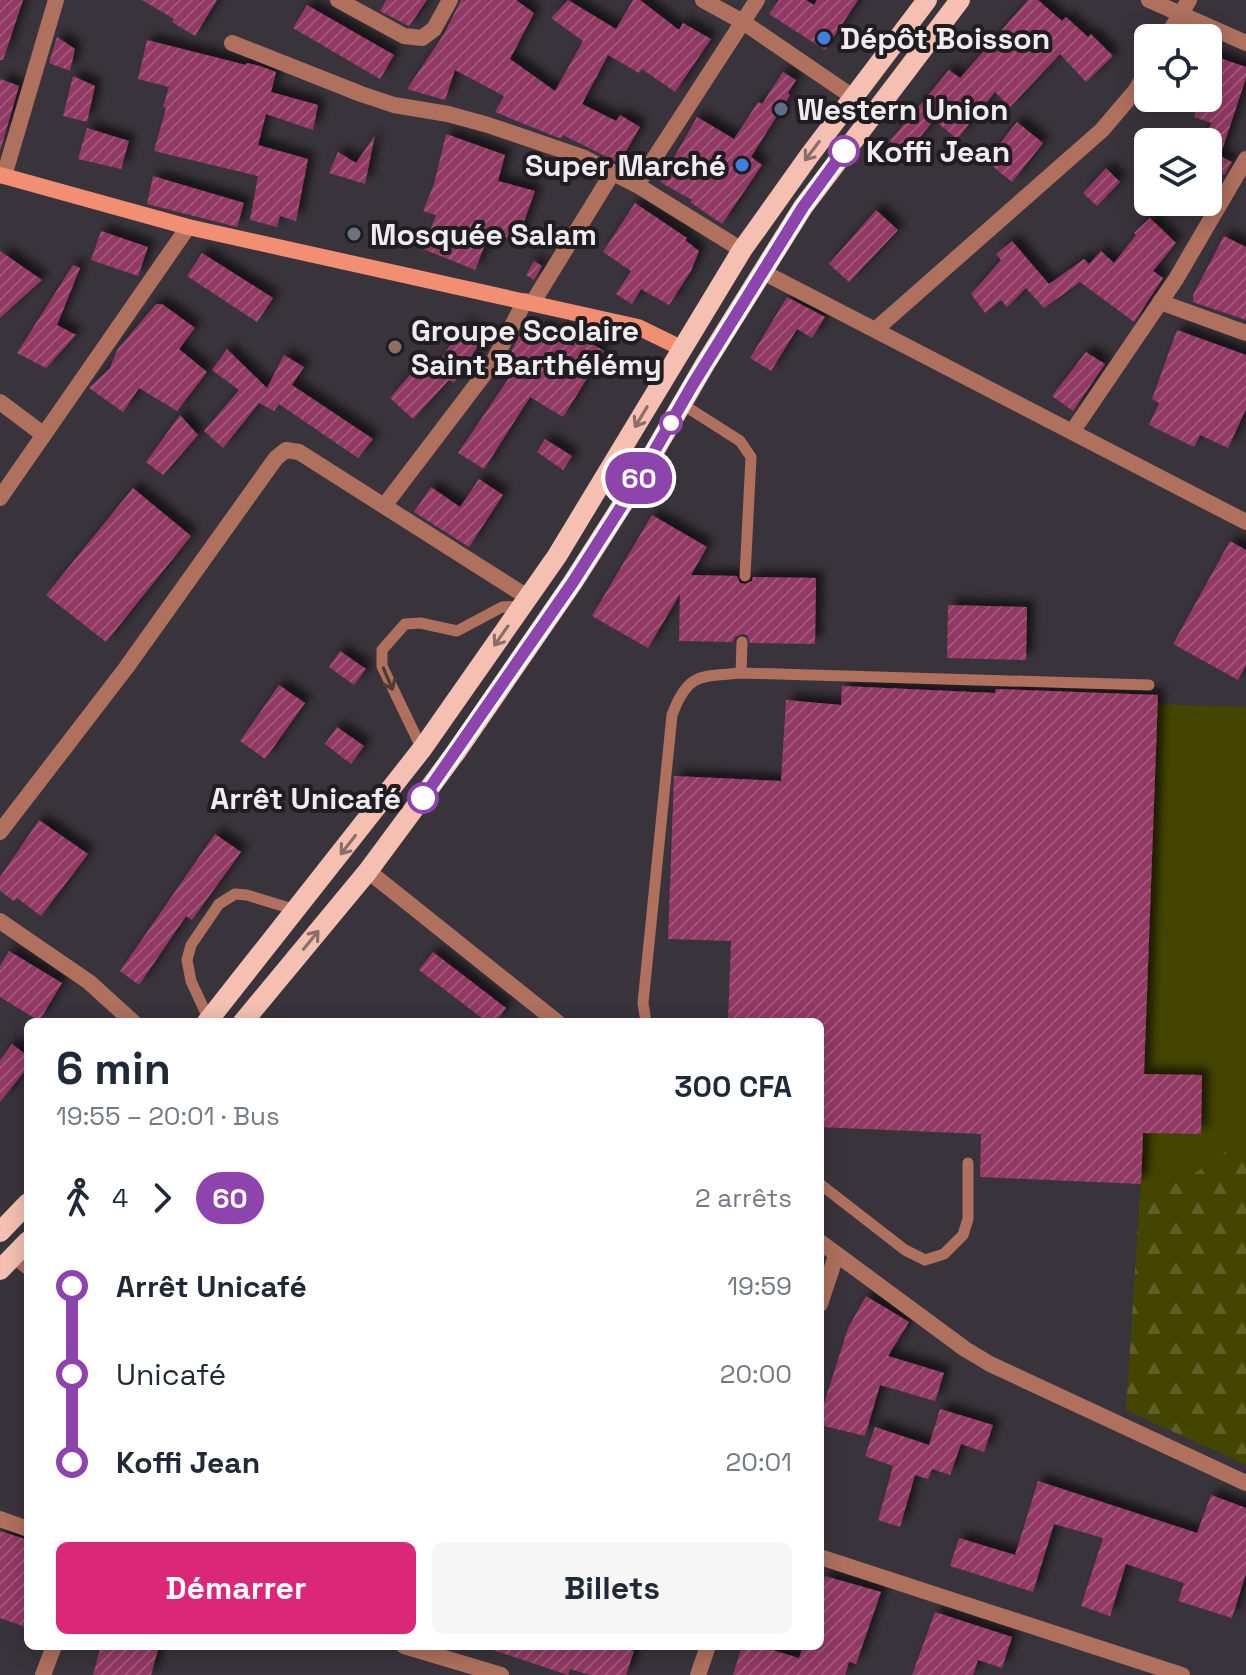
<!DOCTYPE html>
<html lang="fr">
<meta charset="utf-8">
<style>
:root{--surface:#fff;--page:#f6f6f7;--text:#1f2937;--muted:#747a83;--accent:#db2777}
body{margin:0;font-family:"Space Grotesk",sans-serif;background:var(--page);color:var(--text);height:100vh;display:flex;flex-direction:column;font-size:30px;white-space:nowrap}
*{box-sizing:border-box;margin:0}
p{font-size:26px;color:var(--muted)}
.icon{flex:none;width:44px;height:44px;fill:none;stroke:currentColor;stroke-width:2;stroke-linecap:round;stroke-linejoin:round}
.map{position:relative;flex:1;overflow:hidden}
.side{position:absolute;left:24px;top:1018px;width:800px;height:632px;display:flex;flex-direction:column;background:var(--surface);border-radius:12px;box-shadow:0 4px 20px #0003}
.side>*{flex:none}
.badge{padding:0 16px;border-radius:26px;font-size:28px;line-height:52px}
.tools{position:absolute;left:1134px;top:24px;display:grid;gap:16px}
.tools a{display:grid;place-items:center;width:88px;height:88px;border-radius:12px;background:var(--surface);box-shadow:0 4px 20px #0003;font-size:40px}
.map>.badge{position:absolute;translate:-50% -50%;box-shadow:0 0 0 4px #fff}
.legs{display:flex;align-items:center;gap:12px;height:88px;padding:0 32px;font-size:26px}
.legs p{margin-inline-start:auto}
.head{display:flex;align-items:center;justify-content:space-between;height:136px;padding:0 32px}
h1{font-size:44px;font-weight:600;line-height:60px}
.cta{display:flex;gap:16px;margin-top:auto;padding:16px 32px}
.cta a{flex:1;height:92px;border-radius:12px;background:var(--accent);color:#fff;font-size:32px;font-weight:600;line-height:92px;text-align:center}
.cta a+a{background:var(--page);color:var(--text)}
ul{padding:0 32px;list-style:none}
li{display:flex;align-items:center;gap:28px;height:88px;font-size:30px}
li i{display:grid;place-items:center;width:12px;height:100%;margin:0 10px;background:currentColor}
li i::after{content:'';width:20px;height:20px;margin:-10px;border:6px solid;border-radius:50%;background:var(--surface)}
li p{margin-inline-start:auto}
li:first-child i{background:linear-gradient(#0000 50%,currentColor 0)}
li:last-child i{background:linear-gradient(currentColor 50%,#0000 0)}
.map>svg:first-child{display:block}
</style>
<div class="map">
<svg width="1246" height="1675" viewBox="0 0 1246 1675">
<defs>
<pattern id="forest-firs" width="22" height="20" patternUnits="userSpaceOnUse" patternTransform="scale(2)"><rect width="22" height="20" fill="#444500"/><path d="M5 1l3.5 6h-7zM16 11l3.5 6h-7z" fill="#5f6026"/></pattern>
<pattern id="building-hatch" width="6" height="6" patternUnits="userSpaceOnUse" patternTransform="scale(2)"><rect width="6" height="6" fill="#913864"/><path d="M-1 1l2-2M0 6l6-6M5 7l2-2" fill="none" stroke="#a1557a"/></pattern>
<filter id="shadow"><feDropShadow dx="7" dy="-7" stdDeviation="4" flood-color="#0009"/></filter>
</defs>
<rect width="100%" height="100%" fill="#39343b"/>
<path fill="#444500" d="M1158,704L1246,707V1138L1191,1176L1140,1194L1143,1133L1201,1134L1202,1076L1144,1074Z"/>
<path fill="url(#forest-firs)" d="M1246,1138V1465L1126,1410L1140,1194L1191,1176Z"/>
<path fill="url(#building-hatch)" filter="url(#shadow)" d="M0,0H23L3,60H0Z
M142,0H217L195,36L172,22L174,19Z
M386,0H427L409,26L380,11Z
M461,0H516L534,13L510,59L555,91L583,41L551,18L568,0L616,29L633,0H640L679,30L683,23L711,39L675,92L642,69L639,73L608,55L582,104L616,121L620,115L640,127L619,163L563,135L561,138L556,137L495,112L504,96L455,70L445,100L407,89L444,34Z
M779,0H806L814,5L817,0H858L825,50L769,14Z
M1028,0H1038L1062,21L1066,17L1088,37L1091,34L1113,56L1086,82L1060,54L1010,107L995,92L957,139L934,120L906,154L890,141L949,70L960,78Z
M307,5L394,55L380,79L293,28Z
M57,37L75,49L70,71L49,63Z
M147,40L246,65L247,63L260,66L276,72L271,92L318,105L313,130L266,114L258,145L308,159L296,221L280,216L277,227L250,220L258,176L154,151L166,108L163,107L169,87L138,79Z
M1208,54L1246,67V78L1220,156L1232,162L1224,175L1216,170L1211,184H1208V142H1198L1212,123L1194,117L1201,98H1208Z
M783,72L796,80L788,93L790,95L751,157L762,165L722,224L690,202L692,200L660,182L697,117L734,139L758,102L762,104Z
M73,76L95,86L87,122L63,116Z
M0,79L19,86L0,151Z
M1017,122L1043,143L1012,182L986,161Z
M87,128L129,141L121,169L78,159Z
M446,134L505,155L498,181L535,191L517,241L490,232L475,270L423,249L436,215L423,211L434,184Z
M375,135L365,184L329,173L338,152L356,163Z
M1106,168L1120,182L1097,206L1083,193Z
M153,176L244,203L237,227L147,204Z
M635,203L687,238L685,240L699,251L691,271L669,305L641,289L632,304L616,294L631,271L603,252Z
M876,210L898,230L849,282L829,264Z
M1150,218L1176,243L1153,271L1163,278L1134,322L1080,282L1044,308L1026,288L1007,307L1001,300L985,313L971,294L1001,260L996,254L1012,241L1049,284L1084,259L1089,264L1101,251L1114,263L1136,235L1134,233Z
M101,231L148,247L138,276L91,260Z
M1224,236L1246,247V320L1193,302V295Z
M0,251L42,280L0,318Z
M202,253L273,298L257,322L187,276Z
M534,261L542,266L534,280L526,275Z
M73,265L80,268L57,325L76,335L46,368L17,353Z
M787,297L825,317L812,338L797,329L771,371L750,358Z
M156,304H162L195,328L179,349L207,372L177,411L139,388L123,412L89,388L110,368L117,350Z
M463,325L483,338L454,383L449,380L413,419L390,398L420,363L431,374Z
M541,326L573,346L579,336L604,351L563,417L530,397L484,469L458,453L519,363L509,356L519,336L530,344Z
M1177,330L1246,355V409L1228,448L1200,435L1194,447L1149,425L1159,403L1152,399Z
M227,349L267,388L284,355L304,367L292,385L373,439L358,458L279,404L274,411L259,403L223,448L204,431L239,390L212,370Z
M1086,352L1105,364L1073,411L1052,396Z
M180,415L198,435L163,475L146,462Z
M545,439L572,456L563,470L537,452Z
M479,479L503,495L469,547L414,512L431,487L460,507Z
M133,488L191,536L106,642L46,595Z
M652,515L707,547L691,575L737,576L740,583L745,584L752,581L753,577L816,578L815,644L750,643L747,635L742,634L735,637L733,642L679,641L680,594L648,648L592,616Z
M1230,541L1246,550V665L1238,680L1173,644Z
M948,605L1027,607L1026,660L947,658Z
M340,651L366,669L354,685L329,667Z
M279,685L305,703L265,759L240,741Z
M842,686L995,693L996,689L1158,695L1144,1074L1202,1075L1201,1134L1143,1133L1141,1184L980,1177L981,1134L820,1127V1022H728L731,941L668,939L674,776L781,781L786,700L841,705Z
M337,727L364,746L351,764L325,744Z
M39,820L88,854L41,916L17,898L14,901L0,891V877Z
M215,834L241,852L192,920L186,916L139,985L120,971Z
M9,951L62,983L39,1021L0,997V966Z
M433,952L506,1008L496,1022H487L419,970Z
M12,1044L28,1056V1067L0,1102V1060Z
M866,1296L909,1322L888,1356L944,1373L935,1401L880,1385L865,1436L820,1425V1416L848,1328Z
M940,1409L993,1425L984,1452L961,1444L950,1475L932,1469L928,1479L915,1475L900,1527L878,1520L893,1466L865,1456L875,1427L929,1445Z
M1038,1481L1197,1533L1211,1495L1246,1508V1573L1232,1618L1178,1601L1184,1583L1126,1564L1110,1616L1081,1606L1103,1538L1054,1524L1033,1592L950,1566L959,1538L1015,1555Z
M0,1531L28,1540V1628L0,1618Z
M825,1576L881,1592L856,1664L849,1662L845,1675H733L742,1646H759L799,1658L803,1646H820V1593Z
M935,1612L1012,1637L1002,1668L978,1660L973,1675H912Z
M101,1646H159L151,1675H93Z
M490,1646H617L634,1651L626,1675H590L570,1669L568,1675L490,1649Z"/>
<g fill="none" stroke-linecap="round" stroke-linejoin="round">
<path stroke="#af705e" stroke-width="11" d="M682,404L740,441L751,457L745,576
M741,673L742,642
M422,749L382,666V650L405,624L420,623L457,631L502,607L522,606
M209,1020L191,981L187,960L191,945L219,904L235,894L247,895L296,910
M646,1022L643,1003L672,715C688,672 700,677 741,673L1149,685
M820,1184L905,1250L925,1260L944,1254L963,1235L968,1219V1163"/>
<path stroke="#af705e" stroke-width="16" d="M338,0L404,36L422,38L434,29L450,0
M703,0L743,22L853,97
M1149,0L1246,43
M1166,38L1189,0
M232,43L361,94L394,105L448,114L488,125L582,157L637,185L742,250
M4,176L56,0
M637,185L757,0
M763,272L1246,522
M533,302L613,172
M1160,302L1246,333
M875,330L1102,130L1136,90L1148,69
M0,402L44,435
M1072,432L1176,279L1246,159
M0,498L188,227
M384,506L492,364L525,301
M0,832L126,668L276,458L286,450L299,452L529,598
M368,871L557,1022
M0,921L89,982L133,1022
M820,1242L965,1349L990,1364L1246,1483
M14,1255L28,1267
M820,1304L836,1256
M0,1519L28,1529
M820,1557L1182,1675
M404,1646L501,1675
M43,1675L54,1646
M698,1675L708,1646"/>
<path stroke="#f28e72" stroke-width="16" d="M0,175L188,227L638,327L681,348"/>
<path stroke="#f5c0b1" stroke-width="20" d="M207,1022L422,749L557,556L742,250L809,156L927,0
M243,1022L368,871L456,752L573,582L633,488L705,364L803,207L960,0
M0,1232L28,1203
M0,1270L28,1241"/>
</g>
<defs><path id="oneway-shaft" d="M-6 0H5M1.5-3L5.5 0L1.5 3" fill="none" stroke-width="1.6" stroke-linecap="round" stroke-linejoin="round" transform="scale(2)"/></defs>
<g stroke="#8a6e68">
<use href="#oneway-shaft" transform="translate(812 151) rotate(127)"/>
<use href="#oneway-shaft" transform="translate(641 417) rotate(121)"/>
<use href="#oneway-shaft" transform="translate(501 636) rotate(125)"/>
<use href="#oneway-shaft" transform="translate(348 845) rotate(128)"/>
<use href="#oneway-shaft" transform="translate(311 940) rotate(-51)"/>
</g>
<use stroke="#513a36" href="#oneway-shaft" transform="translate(388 679) rotate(67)"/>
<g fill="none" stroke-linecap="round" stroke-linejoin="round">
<defs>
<path id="line-1" d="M423,798L573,582L633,488L693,384L803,207L844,151"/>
</defs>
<use href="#line-1" stroke="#fff" stroke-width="18"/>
<use href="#line-1" stroke="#8e44ad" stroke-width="12"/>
</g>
<g fill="#3f7fe0" stroke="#1f1d20" stroke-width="3">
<circle cx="824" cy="38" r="8"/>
<circle cx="742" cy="165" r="8"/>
</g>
<circle fill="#5c6f8a" stroke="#1f1d20" stroke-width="3" cx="781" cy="109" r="8"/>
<g fill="#fff" stroke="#8e44ad" stroke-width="4">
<circle cx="844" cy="151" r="14"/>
<circle cx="671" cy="423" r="10"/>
<circle cx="423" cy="798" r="14"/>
</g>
<circle fill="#6b7280" stroke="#1f1d20" stroke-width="3" cx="354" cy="234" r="8"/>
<circle fill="#8d6e63" stroke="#1f1d20" stroke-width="3" cx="395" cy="347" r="8"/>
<g text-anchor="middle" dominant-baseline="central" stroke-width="8" stroke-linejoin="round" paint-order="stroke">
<g font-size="30" font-weight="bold" fill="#efecf0" stroke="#1f1d20" text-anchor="start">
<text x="840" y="38">Dépôt Boisson</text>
<text x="797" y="109">Western Union</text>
<text x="726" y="165" text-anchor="end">Super Marché</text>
<text x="370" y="234">Mosquée Salam</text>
<text x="411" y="330">Groupe Scolaire<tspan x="411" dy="34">Saint Barthélémy</tspan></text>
</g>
<g font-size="30" font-weight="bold" fill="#efecf0" stroke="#1f1d20" text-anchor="start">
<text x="866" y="151">Koffi Jean</text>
<text x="401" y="798" text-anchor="end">Arrêt Unicafé</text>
</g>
</g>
</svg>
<div class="tools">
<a><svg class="icon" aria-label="locate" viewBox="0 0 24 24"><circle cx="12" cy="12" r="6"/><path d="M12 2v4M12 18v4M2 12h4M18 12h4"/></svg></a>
<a><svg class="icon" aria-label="layers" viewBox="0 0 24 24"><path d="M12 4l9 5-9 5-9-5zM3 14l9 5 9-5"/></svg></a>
</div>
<b class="badge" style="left:639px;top:478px;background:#8e44ad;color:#fff">60</b>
<section class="side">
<div class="head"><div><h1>6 min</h1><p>19:55 – 20:01 · Bus</p></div><b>300 CFA</b></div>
<div class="legs"><svg class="icon" aria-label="walk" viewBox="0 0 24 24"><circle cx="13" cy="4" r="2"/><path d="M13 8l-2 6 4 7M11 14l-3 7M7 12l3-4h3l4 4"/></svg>4<svg class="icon" aria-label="forward" viewBox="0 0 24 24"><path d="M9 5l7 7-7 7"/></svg><b class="badge" style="background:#8e44ad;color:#fff">60</b><p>2 arrêts</p></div>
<ul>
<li><i style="color:#8e44ad"></i><b>Arrêt Unicafé</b><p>19:59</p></li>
<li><i style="color:#8e44ad"></i><span>Unicafé</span><p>20:00</p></li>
<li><i style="color:#8e44ad"></i><b>Koffi Jean</b><p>20:01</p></li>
</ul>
<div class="cta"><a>Démarrer</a><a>Billets</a></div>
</section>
</div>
